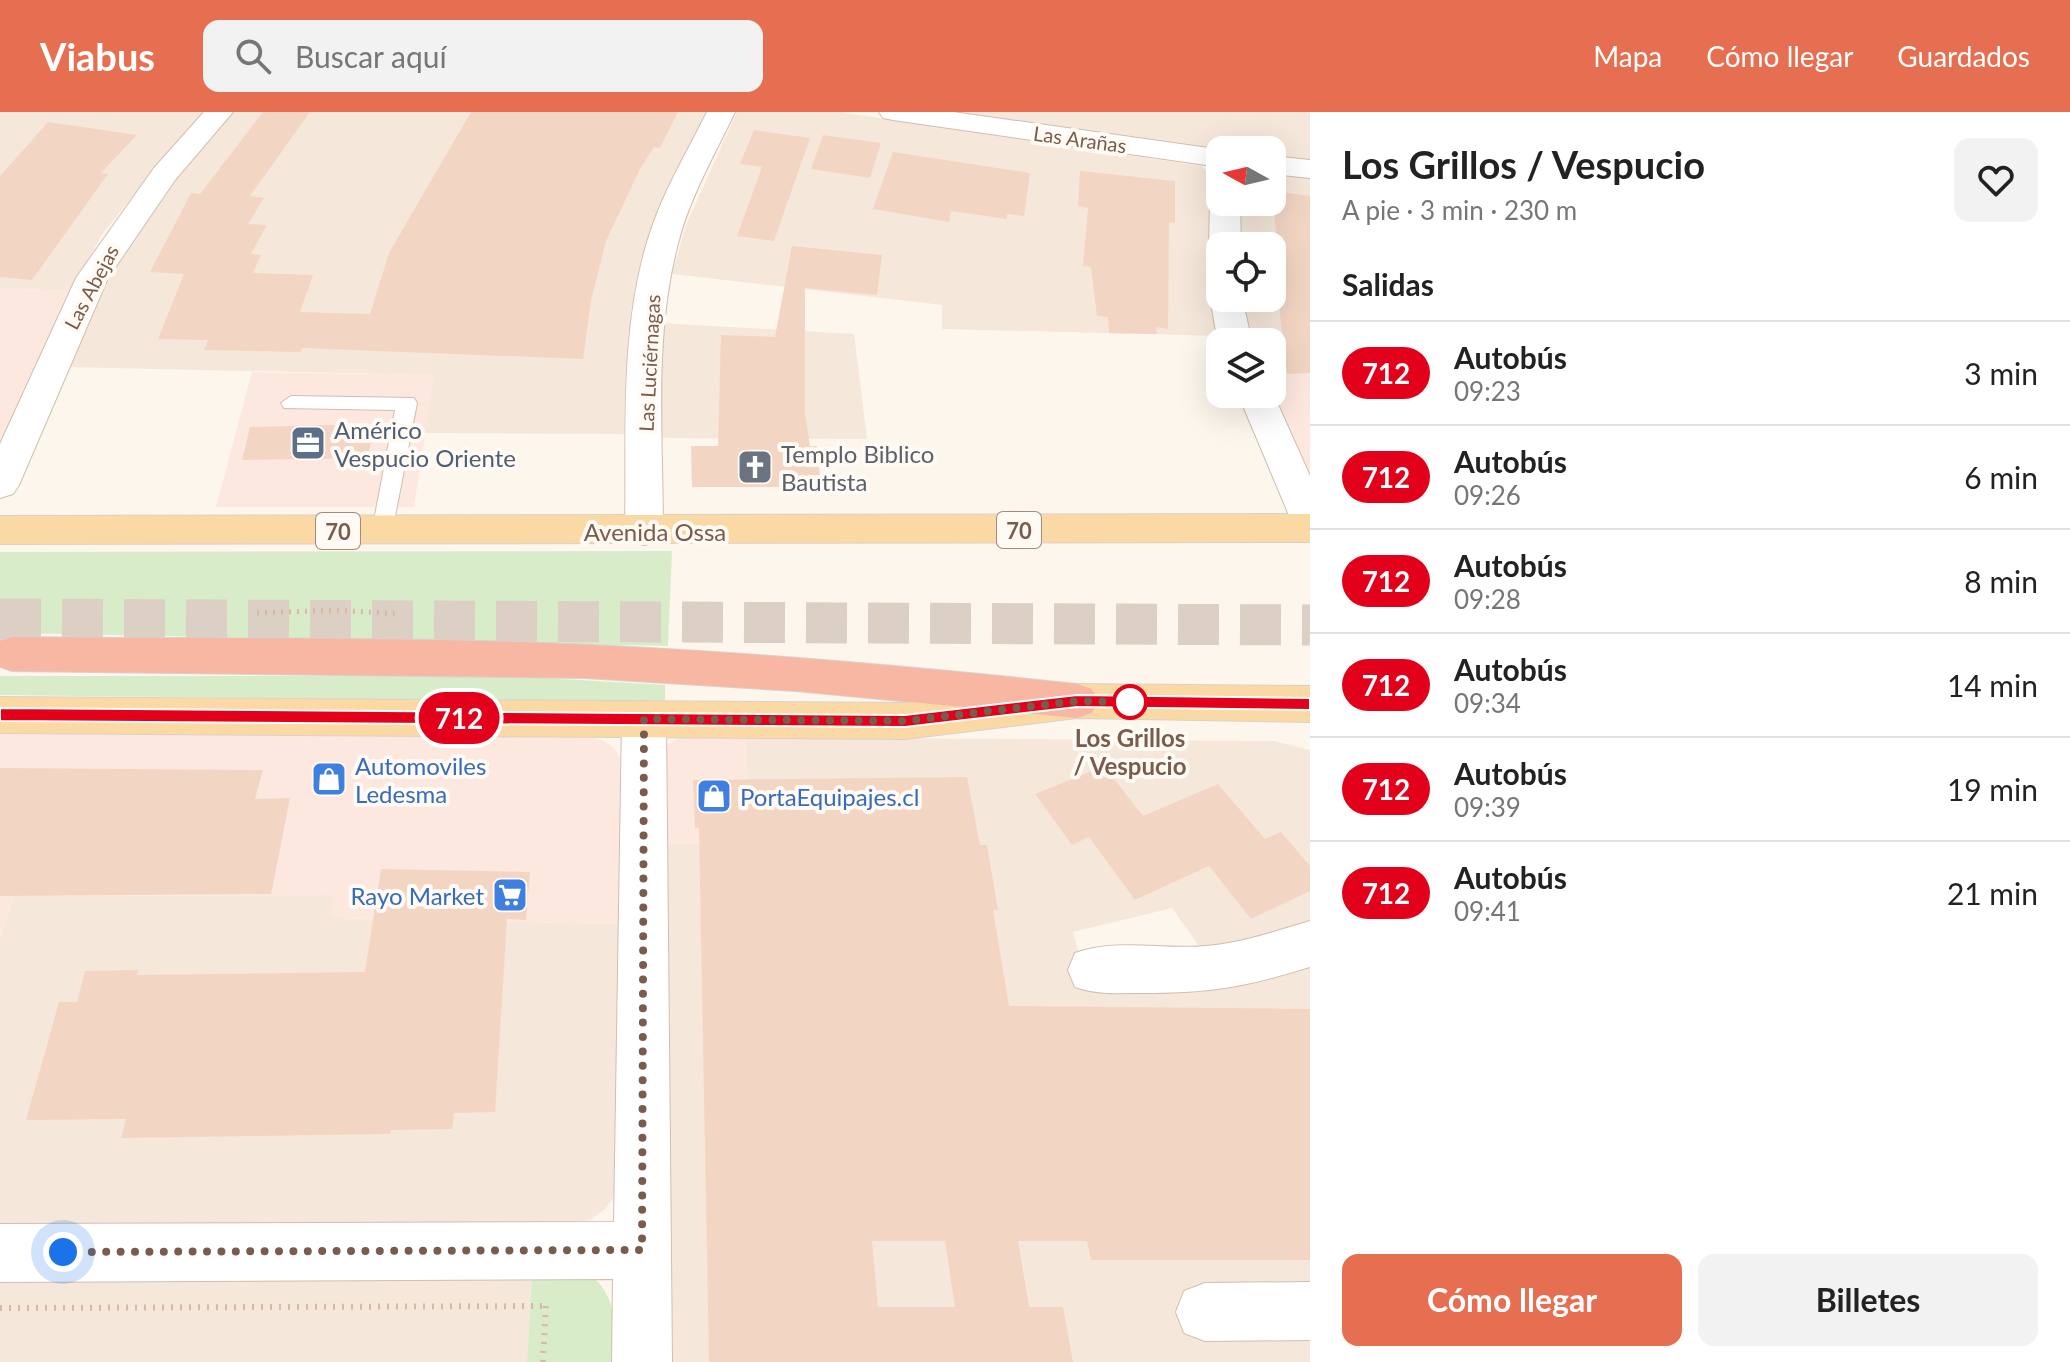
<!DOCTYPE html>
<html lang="es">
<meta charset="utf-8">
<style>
:root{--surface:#fff;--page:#f2f2f2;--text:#222;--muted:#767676;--line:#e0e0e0;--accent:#e76f51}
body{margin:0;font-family:Lato,sans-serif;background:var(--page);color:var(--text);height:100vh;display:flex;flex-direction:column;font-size:30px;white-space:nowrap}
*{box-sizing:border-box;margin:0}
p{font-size:26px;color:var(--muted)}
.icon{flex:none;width:44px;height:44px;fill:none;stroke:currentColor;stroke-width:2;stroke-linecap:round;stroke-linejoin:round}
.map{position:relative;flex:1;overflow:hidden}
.sheet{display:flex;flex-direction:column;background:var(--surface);width:760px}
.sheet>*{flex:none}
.badge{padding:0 16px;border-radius:26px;font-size:28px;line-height:52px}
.needle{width:52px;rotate:278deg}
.tools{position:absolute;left:1206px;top:24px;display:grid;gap:16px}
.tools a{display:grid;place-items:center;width:80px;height:80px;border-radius:16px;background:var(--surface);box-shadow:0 8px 32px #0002;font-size:40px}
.you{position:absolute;width:40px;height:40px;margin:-20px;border:6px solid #fff;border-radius:50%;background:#1a73e8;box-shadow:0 0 0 12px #1a73e833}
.map>.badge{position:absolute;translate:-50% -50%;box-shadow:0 0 0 4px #fff}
h2{padding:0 32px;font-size:30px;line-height:72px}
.round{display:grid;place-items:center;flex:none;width:84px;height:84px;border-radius:16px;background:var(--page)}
.overview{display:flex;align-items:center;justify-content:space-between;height:136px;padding:0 32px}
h1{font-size:38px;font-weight:700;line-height:60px}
.button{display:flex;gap:16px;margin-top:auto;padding:16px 32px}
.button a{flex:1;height:92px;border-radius:16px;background:var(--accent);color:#fff;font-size:32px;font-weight:700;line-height:92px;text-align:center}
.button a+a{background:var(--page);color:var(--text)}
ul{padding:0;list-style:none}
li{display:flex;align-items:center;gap:24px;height:104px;padding:0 32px;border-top:2px solid var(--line)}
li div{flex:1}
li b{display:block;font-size:30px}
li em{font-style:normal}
li .badge{min-width:88px;font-weight:700;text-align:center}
header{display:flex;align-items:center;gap:48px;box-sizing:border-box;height:112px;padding:0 40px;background:var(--accent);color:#fff}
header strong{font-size:38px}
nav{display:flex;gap:44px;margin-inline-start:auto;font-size:28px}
.search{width:560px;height:72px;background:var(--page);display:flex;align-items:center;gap:20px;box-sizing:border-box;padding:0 28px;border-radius:16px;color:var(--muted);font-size:30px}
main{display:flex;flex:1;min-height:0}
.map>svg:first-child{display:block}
</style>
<header>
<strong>Viabus</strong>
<div class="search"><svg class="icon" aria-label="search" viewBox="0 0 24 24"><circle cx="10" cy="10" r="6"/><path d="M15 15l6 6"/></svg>Buscar aquí</div>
<nav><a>Mapa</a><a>Cómo llegar</a><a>Guardados</a></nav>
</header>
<main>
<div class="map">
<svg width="1310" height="1250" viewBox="0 0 1310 1250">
<rect width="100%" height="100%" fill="#fdf6ec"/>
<path fill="#f5e8da" d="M0,0H206L170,37L101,124L72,179L0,176Z
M229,0H711L656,115L631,322L423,321L433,263L65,255L101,173L168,71Z
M737,0H840L1201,54L1213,64L1212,182L1221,224L942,217V193L672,162L686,113Z
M942,0H1310V50L1272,46V38H1220Z
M1272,62L1310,66V258L1272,257V230H1248L1238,186H1272V134H1238V90H1272Z
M660,211L854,222L867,327L660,326Z
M745,625L1274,629L1310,638V821L1207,845L1172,796L1073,820L1086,869L1310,844V1250H669L663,732L752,731Z
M334,783L332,806L622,812L615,1084L605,1097L590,1108L568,1111L0,1122V827L14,784Z
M532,1163L527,1250H0V1165Z"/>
<path fill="#fde8e0" d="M0,176L72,179L0,332Z
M1272,257L1310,258V372L1272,282Z
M252,260L434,263L414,395H216Z
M0,620L582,622L602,628L614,636L622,649V812L331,806L333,783L15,784L0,827Z
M685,625H745L752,731L663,732L664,636L675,628Z"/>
<path fill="#d8ecc9" d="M672,439L668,534L10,521L0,543V440Z
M0,564H509L665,573V591L0,583Z
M532,1163L593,1165C619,1189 615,1217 614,1250H527Z"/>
<path fill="#f3d5c3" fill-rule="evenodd" d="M263,0H310L250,84L264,86L248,112L267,113L251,142L261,143L253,161L313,163L300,200L370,202L389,141L471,0H678L660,36L654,35L640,57L606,129L591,188L583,247L302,236L301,240L204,238L208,228L158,227L184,162L150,160L191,81L200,82Z
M48,10L137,23L101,61L108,62L32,168L0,165V64Z
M754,18L810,26L774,129L737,124L762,55L740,52Z
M823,23L881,31L870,66L811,57Z
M893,40L1030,61L1024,104L1007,102V107L951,99L949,110L873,97Z
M1080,59L1175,69V111L1169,110L1168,217L1156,215L1157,222L1109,221L1108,205L1097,204L1091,155L1083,154L1088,96L1078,94Z
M1272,79L1310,84V261L1287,262L1273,141H1278Z
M792,134L882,143L877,183L805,176V301L810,334H817L821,375H692L691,334H718L721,223L775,225Z
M327,313H374L368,346L242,348L250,315Z
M1104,654L1143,704L1218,672L1265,727L1281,720L1310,754V779L1251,807L1209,754L1135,788L1089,725L1072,733L1035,682Z
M0,656L263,658L255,687L290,686L271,782L0,784Z
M967,665L980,733H987L998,798H993L1009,894L1310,897V1148H1091L1087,1129H1018L1029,1195H1063L1073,1250H709L699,716H695L693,668ZM872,1129H945L955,1195H878Z
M381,757L530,760L526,808L507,807L495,1000L454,1001L452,1017L391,1018L390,1022L121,1026L126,1007L26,1008L59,890H77L85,859L138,858L137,863L365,860Z"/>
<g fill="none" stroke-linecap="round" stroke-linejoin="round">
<path stroke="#dcd0c4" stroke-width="41" stroke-dasharray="41 21" stroke-linecap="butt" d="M0,507L1310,513"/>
<defs>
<path id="lane" d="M291,284L414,286L417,291L391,425H375L372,419L395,298L284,296L281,291Z"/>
<path id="street" d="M204,0H233L175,68L108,166L19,373L13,382L0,386V332L76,166L154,56Z
M707,0H735C715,42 691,83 679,128C653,222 663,322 663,419L658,429L644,433L630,429L625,419C627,322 619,221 648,127C661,83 686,42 707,0Z
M879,0H953L1223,38H1220V55L893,8L883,6Z
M1272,44L1310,48V66L1272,62Z
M1220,82V90H1240L1241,134H1220V142L1209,134L1210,90Z
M1220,177V186H1242L1252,230H1220V233L1218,230L1210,186Z
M1272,279L1310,364V422L1296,418L1291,408L1238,282Z
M644,589L659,594L666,607L672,1250H612L613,1167L0,1170V1112L614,1110L622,607L629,594Z
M1310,809V855C1245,875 1212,881 1143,881C1119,881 1098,883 1075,875L1068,858L1075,841C1116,826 1164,838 1206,834C1242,831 1276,819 1310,809Z
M1310,1170V1228L1205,1229L1184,1221L1176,1200L1184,1179L1205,1171Z"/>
<path id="primary" d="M1310,402V430L0,432V404Z
M1077,572L1310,574V610L1077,606L905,627L0,621V585L905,591Z"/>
<path id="highway" d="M12,525C180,527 347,525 515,530C703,536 890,552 1077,572L1092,577L1099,589L1092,601L1077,606L796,579L585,566L12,559L0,555V529Z"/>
</defs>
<use href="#lane" stroke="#d1beb0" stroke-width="2"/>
<use href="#street" stroke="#d1beb0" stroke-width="2"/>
<use href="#primary" stroke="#dad1cd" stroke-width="2"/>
<use href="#highway" stroke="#dad1cd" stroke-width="2"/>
<path stroke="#d9b8a5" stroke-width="5" stroke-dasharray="2 6" stroke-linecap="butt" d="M257,501L336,498L398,502"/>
<path stroke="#d9b8a5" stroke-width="6" stroke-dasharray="2 7" stroke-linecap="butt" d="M0,1196L546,1194
M543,1250L546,1191"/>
<use href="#lane" fill="#fff" fill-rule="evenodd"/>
<use href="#street" fill="#fff" fill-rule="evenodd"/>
<use href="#primary" fill="#fbd9a5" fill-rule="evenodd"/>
<use href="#highway" fill="#f7b7a3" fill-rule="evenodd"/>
</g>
<path fill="#e2001a" stroke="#fff" stroke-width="2" d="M1077,583L1310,586V598L1077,595L905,615L0,609V596L905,603Z"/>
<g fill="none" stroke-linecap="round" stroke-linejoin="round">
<path stroke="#7a5c4d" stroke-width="8" stroke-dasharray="0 14.4" d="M63,1140L642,1138L644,607L905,609L1077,589L1135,590H1130"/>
</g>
<defs>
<symbol id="office-square" viewBox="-11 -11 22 22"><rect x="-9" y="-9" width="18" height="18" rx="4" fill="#5c6f8a" stroke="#fffaf3"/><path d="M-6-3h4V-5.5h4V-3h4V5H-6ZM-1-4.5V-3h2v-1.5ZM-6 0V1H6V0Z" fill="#fff"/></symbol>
<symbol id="church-square" viewBox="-11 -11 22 22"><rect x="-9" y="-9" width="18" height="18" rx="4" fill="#6b7280" stroke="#fffaf3"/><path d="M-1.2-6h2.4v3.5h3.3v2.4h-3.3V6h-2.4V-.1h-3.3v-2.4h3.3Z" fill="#fff"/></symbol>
<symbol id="shop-square" viewBox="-11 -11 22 22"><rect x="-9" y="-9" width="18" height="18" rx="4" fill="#3f7fe0" stroke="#fffaf3"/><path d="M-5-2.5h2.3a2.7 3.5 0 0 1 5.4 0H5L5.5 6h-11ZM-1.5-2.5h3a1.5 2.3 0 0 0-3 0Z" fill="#fff"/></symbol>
<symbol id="supermarket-square" viewBox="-11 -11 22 22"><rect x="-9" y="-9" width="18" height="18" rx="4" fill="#3f7fe0" stroke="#fffaf3"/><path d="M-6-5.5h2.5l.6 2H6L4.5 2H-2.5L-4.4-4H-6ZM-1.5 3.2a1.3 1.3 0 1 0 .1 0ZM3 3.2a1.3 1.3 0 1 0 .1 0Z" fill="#fff"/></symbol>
</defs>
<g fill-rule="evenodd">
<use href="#office-square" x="288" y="311" width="40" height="40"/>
<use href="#church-square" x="735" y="335" width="40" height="40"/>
<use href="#shop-square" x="309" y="647" width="40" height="40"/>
<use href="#shop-square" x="694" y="664" width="40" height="40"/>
<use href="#supermarket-square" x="490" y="763" width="40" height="40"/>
</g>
<circle fill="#fff" stroke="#e2001a" stroke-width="4" cx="1130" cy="590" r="16"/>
<g text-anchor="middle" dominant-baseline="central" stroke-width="8" stroke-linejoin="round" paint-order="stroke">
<g font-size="20" fill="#7a5c4d" stroke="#fffaf3">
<text transform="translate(1080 27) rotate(8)">Las Arañas</text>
<text transform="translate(91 175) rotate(-62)">Las Abejas</text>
<text transform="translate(649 251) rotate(-87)">Las Luciérnagas</text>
</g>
<g fill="#fffaf3" stroke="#a28b7f" stroke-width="2">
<rect x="997" y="400" width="44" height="36" rx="6"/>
<rect x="316" y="401" width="44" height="36" rx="6"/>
</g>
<g font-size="22" font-weight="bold" fill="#7a5c4d">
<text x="1019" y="418">70</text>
<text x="338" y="419">70</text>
</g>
<g font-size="24" fill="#4e5e75" stroke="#fffaf3" text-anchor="start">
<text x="334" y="317">Américo<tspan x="334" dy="28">Vespucio Oriente</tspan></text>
</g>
<g font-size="24" fill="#5b616d" stroke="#fffaf3" text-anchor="start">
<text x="781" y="341">Templo Biblico<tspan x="781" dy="28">Bautista</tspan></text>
</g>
<g font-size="24" fill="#7a5c4d" stroke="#fffaf3">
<text x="655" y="419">Avenida Ossa</text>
</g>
<g font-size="24" font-weight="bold" fill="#7a5c4d" stroke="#fffaf3">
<text x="1130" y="625">Los Grillos<tspan x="1130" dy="28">/ Vespucio</tspan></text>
</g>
<g font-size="24" fill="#366cbe" stroke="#fffaf3" text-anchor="start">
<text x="355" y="653">Automoviles<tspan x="355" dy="28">Ledesma</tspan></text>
<text x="740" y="684">PortaEquipajes.cl</text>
<text x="484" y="783" text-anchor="end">Rayo Market</text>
</g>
</g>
</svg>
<div class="tools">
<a><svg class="needle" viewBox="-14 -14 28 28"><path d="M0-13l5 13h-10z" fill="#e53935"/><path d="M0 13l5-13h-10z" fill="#767676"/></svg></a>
<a><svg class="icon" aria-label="locate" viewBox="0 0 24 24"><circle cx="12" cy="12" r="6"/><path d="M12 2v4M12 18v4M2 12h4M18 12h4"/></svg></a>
<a><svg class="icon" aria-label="layers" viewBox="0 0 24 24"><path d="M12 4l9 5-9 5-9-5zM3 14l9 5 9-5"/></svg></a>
</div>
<div class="you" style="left:63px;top:1140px"></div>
<b class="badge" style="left:459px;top:606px;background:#e2001a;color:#fff">712</b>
</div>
<section class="sheet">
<div class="overview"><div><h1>Los Grillos / Vespucio</h1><p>A pie · 3 min · 230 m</p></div><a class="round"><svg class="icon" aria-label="heart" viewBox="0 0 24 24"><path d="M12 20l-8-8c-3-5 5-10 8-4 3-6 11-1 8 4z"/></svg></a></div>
<h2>Salidas</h2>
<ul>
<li><span class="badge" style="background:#e2001a;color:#fff">712</span><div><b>Autobús</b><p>09:23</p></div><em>3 min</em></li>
<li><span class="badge" style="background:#e2001a;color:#fff">712</span><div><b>Autobús</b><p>09:26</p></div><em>6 min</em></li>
<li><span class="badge" style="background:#e2001a;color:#fff">712</span><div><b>Autobús</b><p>09:28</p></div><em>8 min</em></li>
<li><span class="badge" style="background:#e2001a;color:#fff">712</span><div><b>Autobús</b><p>09:34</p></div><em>14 min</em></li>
<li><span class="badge" style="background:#e2001a;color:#fff">712</span><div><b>Autobús</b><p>09:39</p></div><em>19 min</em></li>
<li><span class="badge" style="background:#e2001a;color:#fff">712</span><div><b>Autobús</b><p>09:41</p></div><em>21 min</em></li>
</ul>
<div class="button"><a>Cómo llegar</a><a>Billetes</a></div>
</section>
</main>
